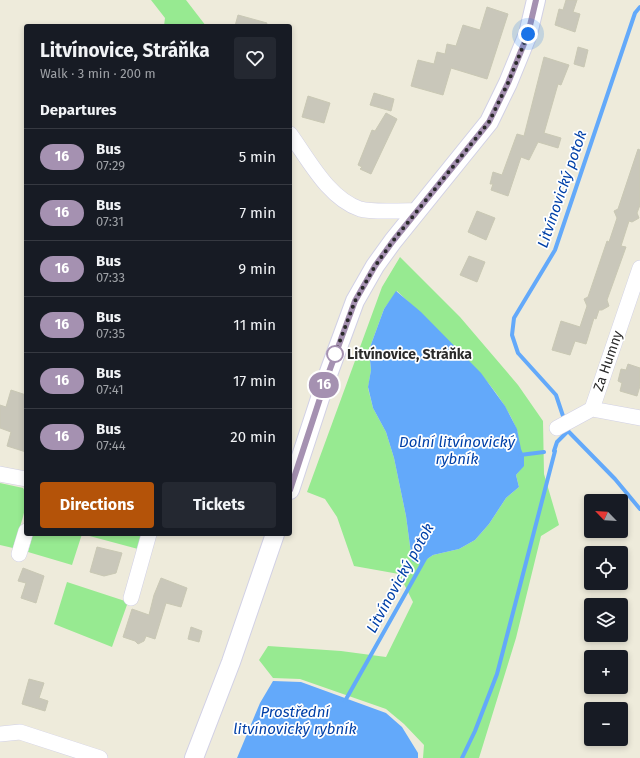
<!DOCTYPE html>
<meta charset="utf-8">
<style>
:root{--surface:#171b24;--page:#242831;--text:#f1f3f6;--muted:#9ea1a6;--line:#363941;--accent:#b45309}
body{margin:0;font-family:"Fira Sans",sans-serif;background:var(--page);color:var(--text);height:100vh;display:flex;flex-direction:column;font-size:15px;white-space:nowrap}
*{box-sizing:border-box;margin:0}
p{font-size:13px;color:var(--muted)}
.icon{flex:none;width:22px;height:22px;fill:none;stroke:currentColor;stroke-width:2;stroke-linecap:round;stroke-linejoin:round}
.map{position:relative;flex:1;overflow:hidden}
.panel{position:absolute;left:24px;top:24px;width:268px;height:512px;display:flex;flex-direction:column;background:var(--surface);border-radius:4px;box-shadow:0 2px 6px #0003}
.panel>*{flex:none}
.badge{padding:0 8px;border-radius:13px;font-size:14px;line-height:26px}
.needle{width:26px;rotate:295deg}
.controls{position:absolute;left:584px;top:494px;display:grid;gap:8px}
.controls a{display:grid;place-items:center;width:44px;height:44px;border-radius:4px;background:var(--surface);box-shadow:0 2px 6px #0003;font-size:20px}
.you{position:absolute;width:20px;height:20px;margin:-10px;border:3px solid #fff;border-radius:50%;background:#1a73e8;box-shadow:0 0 0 6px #1a73e833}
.map>.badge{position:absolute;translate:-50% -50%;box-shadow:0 0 0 2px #fff}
h2{padding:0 16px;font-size:15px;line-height:36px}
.round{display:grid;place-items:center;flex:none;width:42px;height:42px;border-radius:4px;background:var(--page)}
.headline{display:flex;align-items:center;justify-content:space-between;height:68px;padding:0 16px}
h1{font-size:19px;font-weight:700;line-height:30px}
.primary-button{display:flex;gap:8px;margin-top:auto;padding:8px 16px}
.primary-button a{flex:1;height:46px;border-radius:4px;background:var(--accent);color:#fff;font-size:16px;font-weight:700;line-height:46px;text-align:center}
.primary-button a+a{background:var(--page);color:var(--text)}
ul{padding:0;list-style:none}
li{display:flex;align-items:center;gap:12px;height:56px;padding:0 16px;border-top:1px solid var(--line)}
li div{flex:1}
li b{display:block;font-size:15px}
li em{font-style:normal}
li .badge{min-width:44px;font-weight:700;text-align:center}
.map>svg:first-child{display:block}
</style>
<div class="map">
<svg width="640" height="758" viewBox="0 0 640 758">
<rect width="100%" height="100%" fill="#eeebdb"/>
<path fill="#97ea91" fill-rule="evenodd" d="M151,0H186L206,26H164L165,18Z
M400,257L460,317L518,385L543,421L544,474L559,525L541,536L516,638L479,758H423L424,745L404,724L386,709L300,679L273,678L259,660L268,646L341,651L386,657L413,602L399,574L354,566L337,517L325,499L307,492L382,287ZM397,291C414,307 430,323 447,340C474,366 501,392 516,428C519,434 518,442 520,448C525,462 526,463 516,475L519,487L506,498L489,524L475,540L459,549L433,555L420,564L411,554L406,516L394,458L386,432L373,408L368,388L371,370L369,350L384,309Z
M0,483L23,488C32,500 17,534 13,548L0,545Z
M33,534H142L138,549L82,534L72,565L28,552Z
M67,582L128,602L112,647L54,624Z"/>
<path fill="#63a9fa" d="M396,291L421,312L481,373L505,406L517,429L521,449L524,456V466L516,475L519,487L506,498L489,524L475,540L459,549L433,555L420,564L412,561L406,516L394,458L386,432L373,408L368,387L371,370L369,350L384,309Z
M273,681L301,682L386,713L402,727L418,753V758H237L260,703Z"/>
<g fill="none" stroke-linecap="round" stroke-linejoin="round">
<path stroke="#63a9fa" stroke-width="4" d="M568,431L615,479L640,509
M554,451L557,442L568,431L556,395L518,353L512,335L514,318L555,250L635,13L640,7
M520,455L544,452
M345,701L426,557
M462,758L475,731L497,674L555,451"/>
</g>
<path fill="#c9c7ba" stroke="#c9c8b4" d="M566,0H577L573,12L580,14L575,32L555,25L559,9L563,10Z
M487,7L508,14L487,79L451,68L443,95L411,86L418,60L434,64L437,52L445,54L447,44L456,46L463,25L480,30Z
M238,15L267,23L266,26H235Z
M578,47L588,50L584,67L574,64Z
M544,57L569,65L561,85L558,84L544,133L561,138L558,148L538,142L529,160L521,157L508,196L491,190L493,184H490L493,172L502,175L517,134L524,136Z
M374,93L394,99L391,111L370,105Z
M308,96L330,103L324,123L302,117Z
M386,113L397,119L371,174L360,169L362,167L358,165L372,130L375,131Z
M638,149L640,150V205L637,213L639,218L632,222L629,221L621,246L626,247L607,300L609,306L602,310H599L596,319L594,318L586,344L575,341L570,355L552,350L561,321L580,327L587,306L584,299L588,297L607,241L609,242L617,218L614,211L618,209Z
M477,211L495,218L486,240L468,232Z
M469,256L485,262L477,282L460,275Z
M628,364L640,368V386L637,396L620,391L622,383L618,381L621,369L626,370Z
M11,390L26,395V452L7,446L11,432L0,428V405L6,407Z
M97,547L122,553L116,573L104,576L90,572Z
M23,568L44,576L36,603L21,598L26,583L18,581Z
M161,578L187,588L181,607L166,603L155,639L146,636L144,641L138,644L135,641L123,637L132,609L149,615L154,595Z
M191,627L202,631L199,642L188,639Z
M29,679L44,683L39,698L48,701L45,711L22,704Z"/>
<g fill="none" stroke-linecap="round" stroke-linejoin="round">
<defs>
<path id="minor" d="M290,134C309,160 328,198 360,209C373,213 403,210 418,211
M592,409L640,268
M592,409L640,418
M557,428L592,409
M0,474L26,479
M19,554L26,531
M131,598L149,534
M0,734L20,732L100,758"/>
<path id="tertiary" d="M290,490L326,380L355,301L375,266L393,241L489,122L508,83L528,34L536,0
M194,758L231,662L275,534"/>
</defs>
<use href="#minor" stroke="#d1d0e5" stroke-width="16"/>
<use href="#tertiary" stroke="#d1d0e5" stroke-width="20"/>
<use href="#minor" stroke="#fff" stroke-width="15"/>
<use href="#tertiary" stroke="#fff" stroke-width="18"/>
</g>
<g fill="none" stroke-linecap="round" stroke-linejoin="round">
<defs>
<path id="line" d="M290,490L326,380L355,301L375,266L393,241L489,122L508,83L528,34L536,0"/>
</defs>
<use href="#line" stroke="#fff" stroke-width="9"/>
<use href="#line" stroke="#a591b1" stroke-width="6"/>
<path stroke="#2a2a2a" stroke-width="4" stroke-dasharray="0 7.2" d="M335,354L355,301L375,266L393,241L489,122L508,83L528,34"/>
</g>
<circle fill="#fff" stroke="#a591b1" stroke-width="2" cx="335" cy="354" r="8"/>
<g text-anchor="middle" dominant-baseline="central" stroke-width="3.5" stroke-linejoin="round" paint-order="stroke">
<g font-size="14" font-weight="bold" fill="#2a2a2a" stroke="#fff" text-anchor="start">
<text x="347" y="354">Litvínovice, Stráňka</text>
</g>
<g font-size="14" fill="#2a2a2a" stroke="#fff">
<text transform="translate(608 361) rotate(-71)">Za Humny</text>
</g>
<g font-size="15" font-style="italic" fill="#0040a8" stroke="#fff">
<text transform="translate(562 189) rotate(-71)">Litvínovický potok</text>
<text x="457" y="442">Dolní litvínovický<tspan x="457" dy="17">rybník</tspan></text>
<text transform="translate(400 578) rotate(-61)">Litvínovický potok</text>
<text x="295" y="712">Prostřední<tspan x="295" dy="17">litvínovický rybník</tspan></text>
</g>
</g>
</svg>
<div class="controls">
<a><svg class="needle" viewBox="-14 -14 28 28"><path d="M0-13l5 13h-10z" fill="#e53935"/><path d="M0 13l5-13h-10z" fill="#9ea1a6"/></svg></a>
<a><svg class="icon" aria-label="locate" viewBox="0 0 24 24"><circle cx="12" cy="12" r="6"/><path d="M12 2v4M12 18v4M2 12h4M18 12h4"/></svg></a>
<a><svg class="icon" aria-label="layers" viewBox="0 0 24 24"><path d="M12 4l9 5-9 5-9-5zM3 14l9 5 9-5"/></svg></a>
<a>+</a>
<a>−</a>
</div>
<div class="you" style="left:528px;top:34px"></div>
<b class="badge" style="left:324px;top:385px;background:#a591b1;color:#fff">16</b>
<section class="panel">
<div class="headline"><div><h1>Litvínovice, Stráňka</h1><p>Walk · 3 min · 200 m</p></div><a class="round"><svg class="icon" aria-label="heart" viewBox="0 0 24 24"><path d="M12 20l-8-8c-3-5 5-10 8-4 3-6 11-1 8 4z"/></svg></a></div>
<h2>Departures</h2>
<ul>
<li><span class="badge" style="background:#a591b1;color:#fff">16</span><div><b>Bus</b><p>07:29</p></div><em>5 min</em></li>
<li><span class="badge" style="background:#a591b1;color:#fff">16</span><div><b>Bus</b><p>07:31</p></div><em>7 min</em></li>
<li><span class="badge" style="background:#a591b1;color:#fff">16</span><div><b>Bus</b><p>07:33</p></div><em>9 min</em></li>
<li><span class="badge" style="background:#a591b1;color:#fff">16</span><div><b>Bus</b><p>07:35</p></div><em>11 min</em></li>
<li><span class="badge" style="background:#a591b1;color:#fff">16</span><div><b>Bus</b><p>07:41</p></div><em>17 min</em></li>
<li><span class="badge" style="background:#a591b1;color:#fff">16</span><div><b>Bus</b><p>07:44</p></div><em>20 min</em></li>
</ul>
<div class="primary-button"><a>Directions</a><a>Tickets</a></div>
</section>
</div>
